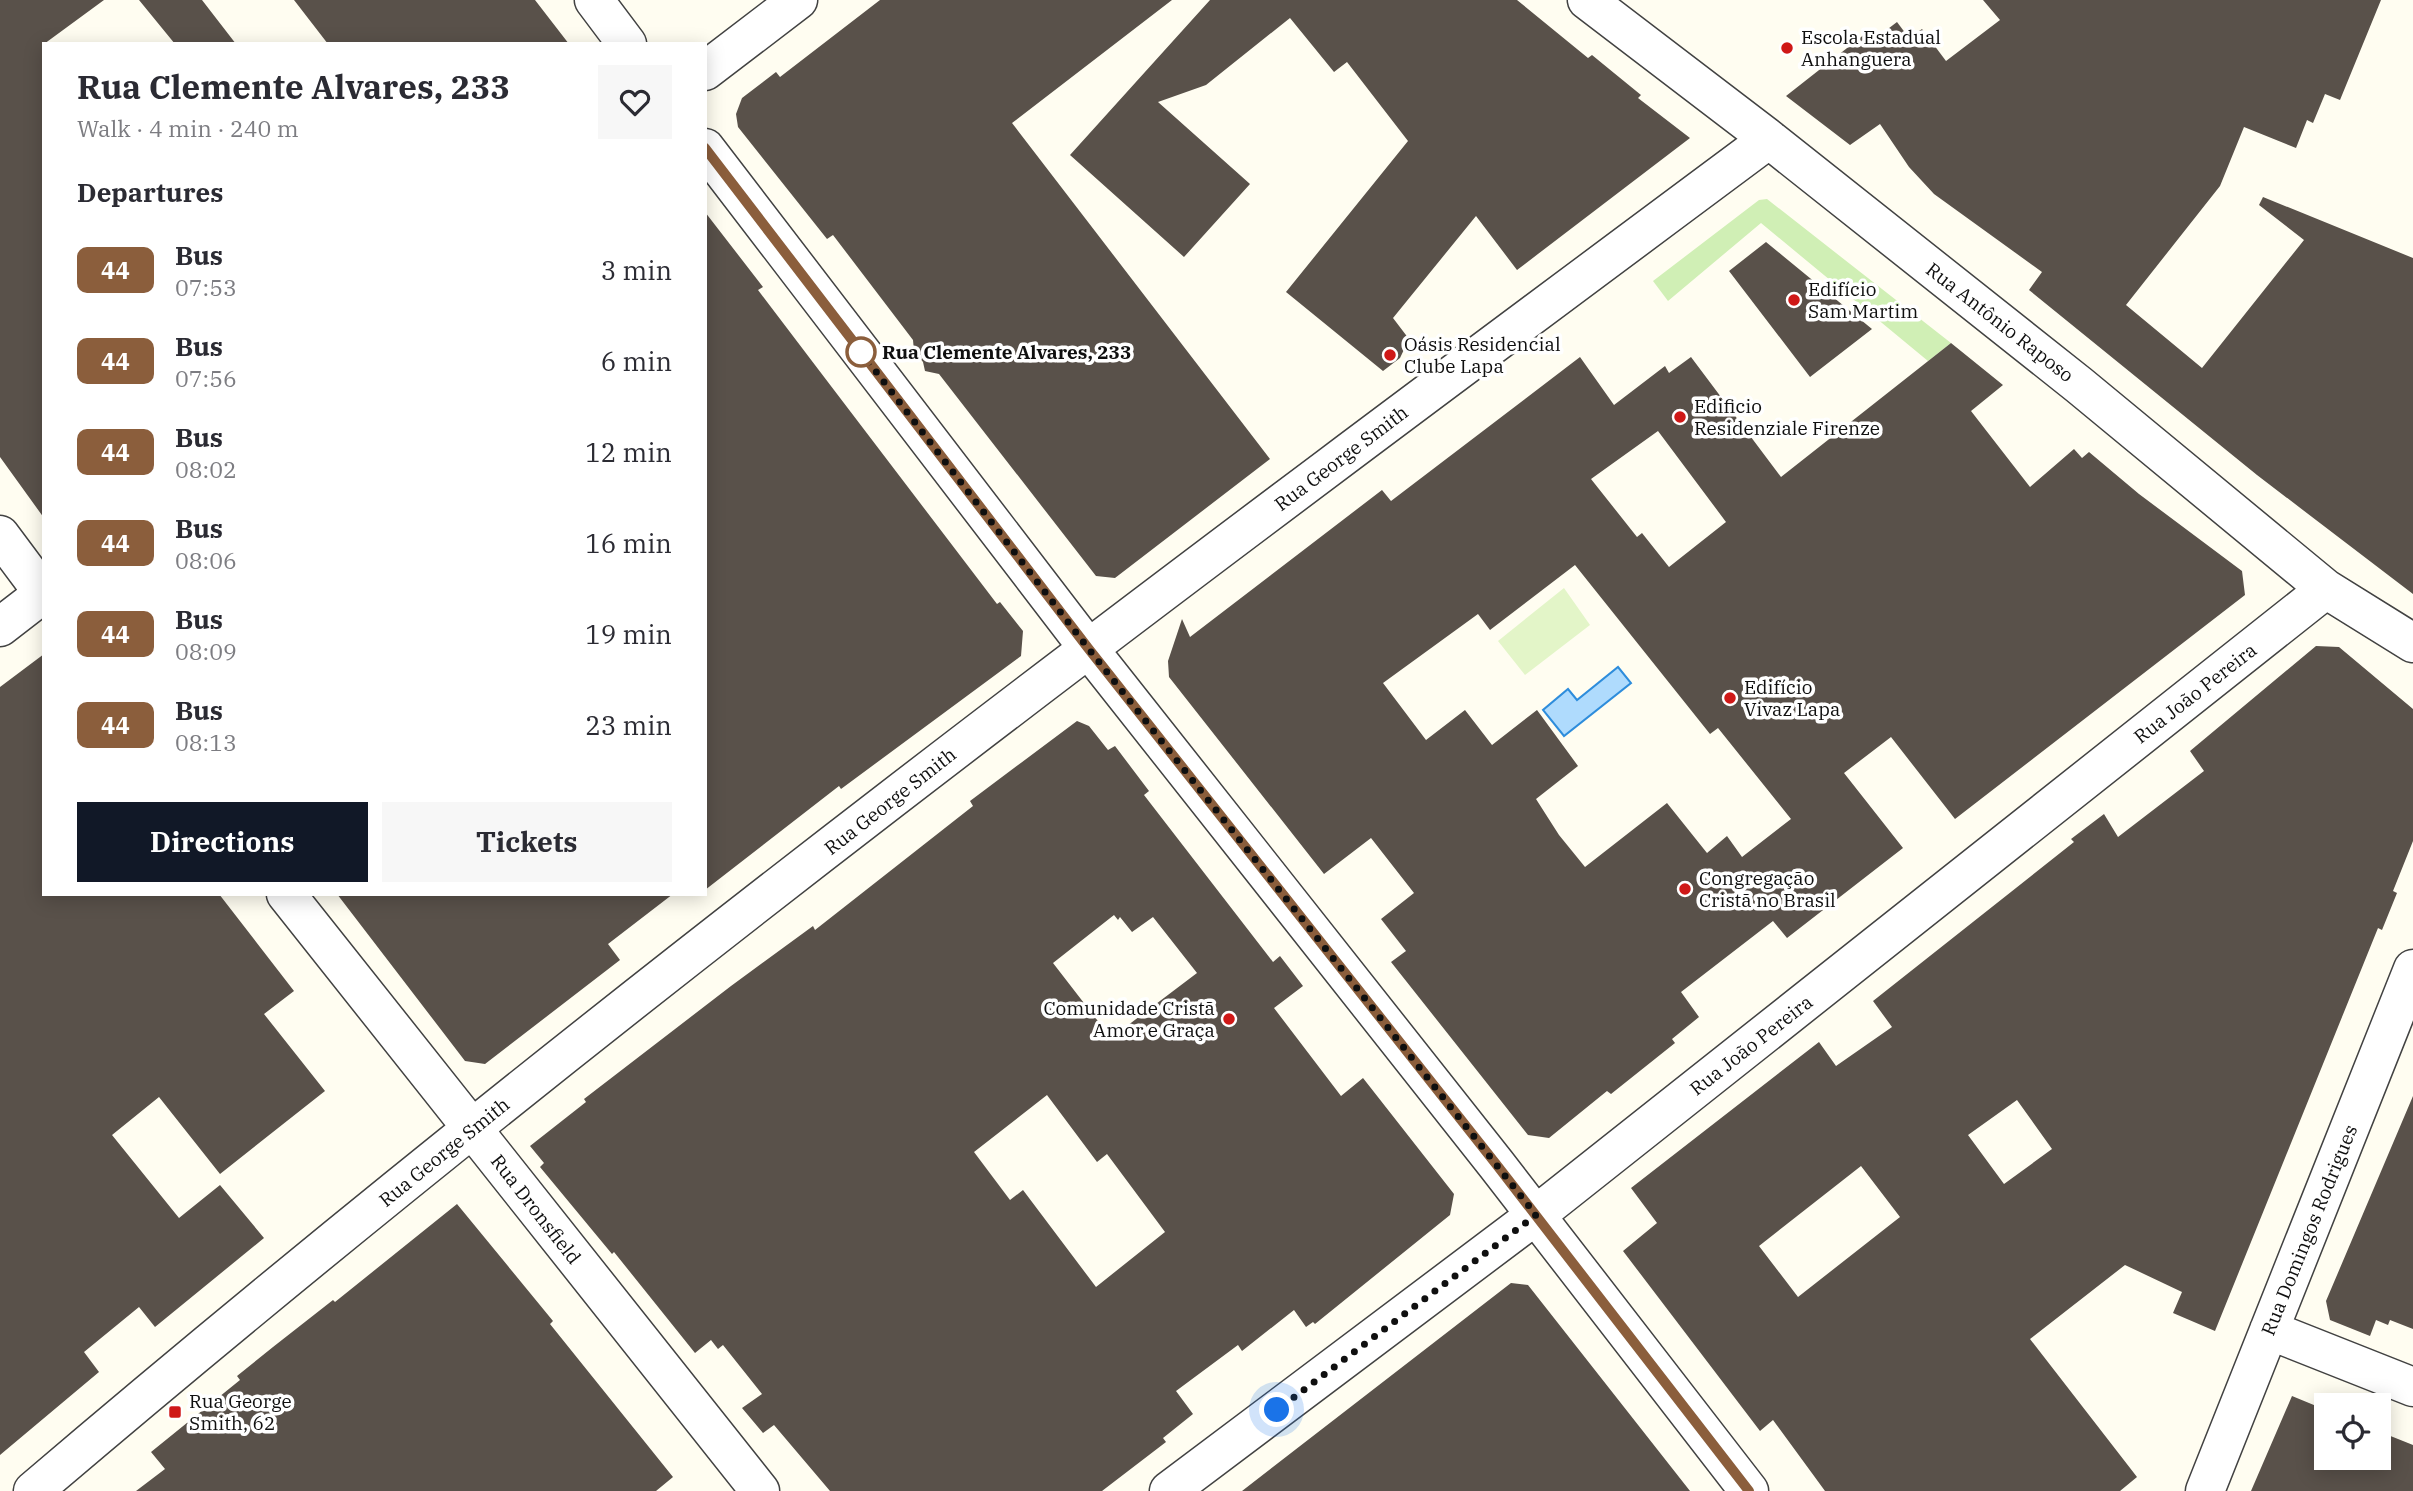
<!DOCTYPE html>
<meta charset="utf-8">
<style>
:root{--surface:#fff;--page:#f7f7f7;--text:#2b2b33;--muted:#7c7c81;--accent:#111827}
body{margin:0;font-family:"IBM Plex Serif",serif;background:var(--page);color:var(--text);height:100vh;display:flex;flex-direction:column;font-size:26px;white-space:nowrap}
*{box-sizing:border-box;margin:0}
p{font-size:23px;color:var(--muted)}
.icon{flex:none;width:38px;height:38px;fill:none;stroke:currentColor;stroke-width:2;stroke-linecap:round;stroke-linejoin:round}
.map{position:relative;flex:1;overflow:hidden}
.drawer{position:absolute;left:42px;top:42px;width:665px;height:854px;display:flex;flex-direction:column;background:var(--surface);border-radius:0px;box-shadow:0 4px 18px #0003}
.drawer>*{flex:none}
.badge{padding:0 14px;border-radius:10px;font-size:24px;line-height:46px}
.tools{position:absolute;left:2314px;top:1393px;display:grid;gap:14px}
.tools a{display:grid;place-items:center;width:77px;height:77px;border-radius:0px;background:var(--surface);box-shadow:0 4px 18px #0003;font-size:35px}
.you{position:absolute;width:35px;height:35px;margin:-18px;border:5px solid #fff;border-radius:50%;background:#1a73e8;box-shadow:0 0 0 10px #1a73e833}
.map>.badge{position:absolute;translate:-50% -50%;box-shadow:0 0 0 4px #fff}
h2{padding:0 35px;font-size:26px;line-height:63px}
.round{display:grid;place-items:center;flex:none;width:74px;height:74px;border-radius:0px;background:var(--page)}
.headline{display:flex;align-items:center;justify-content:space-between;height:119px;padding:0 35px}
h1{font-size:33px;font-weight:700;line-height:52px}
.action{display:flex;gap:14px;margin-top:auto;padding:14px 35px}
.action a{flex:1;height:80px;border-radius:0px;background:var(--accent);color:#fff;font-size:28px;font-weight:700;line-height:80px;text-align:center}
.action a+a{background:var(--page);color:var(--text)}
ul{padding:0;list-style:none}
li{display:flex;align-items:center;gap:21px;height:91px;padding:0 35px}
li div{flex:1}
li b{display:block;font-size:26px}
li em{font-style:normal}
li .badge{min-width:77px;font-weight:700;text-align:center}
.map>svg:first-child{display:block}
</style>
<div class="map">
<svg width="2413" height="1491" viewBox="0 0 2413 1491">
<rect width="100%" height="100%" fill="#fffdf1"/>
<path fill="#d0efb5" d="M1767,199L1951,343L1928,361L1761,223L1668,301L1653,281L1759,200Z"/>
<path fill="#e3f5c8" d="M1564,588L1590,625L1525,675L1498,641Z"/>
<path fill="#afdbfd" stroke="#2e8ddc" stroke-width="2" d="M1618,667L1631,683L1564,736L1543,710L1568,689L1577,700Z"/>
<path fill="#59514a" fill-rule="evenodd" d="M0,0H104L44,44V518L0,457Z
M139,0H202L236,44H175Z
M294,0H535L569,44H328Z
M880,0H1172L1012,123L1270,459L1115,578L1096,576L939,374L925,371L923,362L914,351L913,340L833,235L827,239L738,127L736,114L742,98L776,72L780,77Z
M1210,0H1517L1588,58L1592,55L1614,73L1641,95L1638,98L1690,138L1517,270L1476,216L1393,318L1409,339L1400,358L1383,371L1286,292L1408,141L1347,62L1334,72L1290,18L1206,85L1158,102L1250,184L1184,257L1070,155Z
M1983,0H2381L2340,100L2325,94L2313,123L2307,120L2296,148L2244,127L2220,186L2126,305L2202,368L2304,240L2259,205L2263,197L2413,258V594L2257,475L2029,290L2042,272L1934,194L1909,167L1880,124L1850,145L1786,96L1870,30L1876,38L1897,22L1909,38L1922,29L1946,61L2000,20Z
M705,212L763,287L758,290L818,369L997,604L1000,602L1023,631L1021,656L841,789L839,786L705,890Z
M1766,242L1872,329L1810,377L1729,271Z
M1951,343L2003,385L1971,411L2030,487L2074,449L2082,458L2089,452L2139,494L2242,571L2245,595L1955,819L1891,737L1844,773L1903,848L1787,938L1773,921L1681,992L1699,1017L1672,1039L1675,1043L1611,1094L1607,1091L1549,1138L1528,1135L1391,962L1406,951L1381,919L1414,893L1371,838L1324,874L1169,677L1168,661L1182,619L1190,637L1382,490L1391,501L1580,357L1614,405L1665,366L1669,373L1691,357L1781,477ZM1658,431L1726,522L1669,567L1642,533L1637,537L1591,479ZM1575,565L1710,734L1718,728L1791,819L1742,857L1727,836L1707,853L1667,803L1585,867L1559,835L1536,799L1578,766L1537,710L1492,745L1465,710L1426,740L1383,683L1478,614L1490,630Z
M2316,646L2339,647L2413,709V841L2393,891L2397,893L2382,930L2378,928L2215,1331L2173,1313L2182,1292L2125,1265L2030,1339L2137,1477L2120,1491H1825L1773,1420L1760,1431L1623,1251L1657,1223L1631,1188L1819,1042L1836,1066L1892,1027L1873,1001L2074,842L2071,839L2104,814L2118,837L2204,771L2190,751ZM2017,1100L2052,1149L2004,1184L1968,1135ZM1861,1166L1900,1217L1798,1297L1759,1246Z
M44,654V894H219L294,991L264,1014L325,1091L220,1174L159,1097L112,1135L179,1218L220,1185L264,1238L155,1327L139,1307L84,1352L99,1372L0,1455V687Z
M1077,721L1089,726L1108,750L1115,746L1149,791L1144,795L1273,962L1280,956L1303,986L1274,1008L1341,1096L1363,1078L1454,1194L1450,1215L1315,1324L1313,1322L1306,1327L1294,1310L1242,1351L1238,1345L1176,1391L1193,1414L1163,1438L1166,1442L1102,1491H830L774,1425L763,1433L742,1408L762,1394L723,1345L718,1349L711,1340L695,1353L614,1252L612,1254L540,1167L544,1163L530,1146L586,1102L584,1099L731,986L813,926L815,930L973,806L970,801ZM1114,915L1118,920L1120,917L1132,932L1153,917L1197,973L1111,1038L1053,963ZM1047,1095L1097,1162L1107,1154L1165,1232L1096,1287L1023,1190L1010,1200L974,1152Z
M337,894H673L608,944L620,960L485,1064L465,1061Z
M2413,1096V1329L2390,1320L2388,1325L2376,1320L2370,1336L2330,1320L2326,1301Z
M457,1204L553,1321L550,1324L673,1477L656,1491H136L165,1469L151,1452L240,1380L237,1376L273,1347L333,1300L335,1302Z
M1511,1283L1528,1285L1690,1491H1242Z
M2292,1396L2326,1410V1458H2378V1431L2413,1445V1491H2251Z"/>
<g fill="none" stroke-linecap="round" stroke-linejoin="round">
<defs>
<path id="minor" d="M594,0L627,44
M1587,0L1769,139L2079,385L2326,589L2413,643
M705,71L798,0
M705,148L1088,648L1496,1164L1749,1491
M0,535L44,594
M0,627L44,593
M286,894L760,1491
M2269,1330L2413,1387
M33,1491C591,1015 1180,577 1769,139
M1169,1491L1536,1215L2326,589
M2205,1491L2413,969"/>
</defs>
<use href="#minor" stroke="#424242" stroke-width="41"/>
<use href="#minor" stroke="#fff" stroke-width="38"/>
</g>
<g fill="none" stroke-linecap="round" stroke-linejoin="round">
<defs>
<path id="line" d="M705,148L1088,648L1496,1164L1749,1491"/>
</defs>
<use href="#line" stroke="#fff" stroke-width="16"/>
<use href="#line" stroke="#8b5e3c" stroke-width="10"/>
<path stroke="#0f0f0f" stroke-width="7" stroke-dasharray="0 12.6" d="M861,352L1088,648L1536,1215L1277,1410"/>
</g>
<g fill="#cf1817" stroke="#fff" stroke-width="2.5">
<circle cx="1787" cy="48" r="7"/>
<circle cx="1794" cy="300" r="7"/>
<circle cx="1390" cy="355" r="7"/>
<circle cx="1680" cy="417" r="7"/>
<circle cx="1730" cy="698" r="7"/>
<circle cx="1685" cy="889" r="7"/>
<circle cx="1229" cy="1019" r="7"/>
<rect x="168" y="1405" width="14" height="14" rx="3.5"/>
</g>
<circle fill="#fff" stroke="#8b5e3c" stroke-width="3.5" cx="861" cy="352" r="14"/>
<g text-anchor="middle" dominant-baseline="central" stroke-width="7" stroke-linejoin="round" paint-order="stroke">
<g font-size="19" fill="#0f0f0f" stroke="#fff" text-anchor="start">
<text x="1801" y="37">Escola Estadual<tspan x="1801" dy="22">Anhanguera</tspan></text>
<text x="1808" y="289">Edifício<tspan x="1808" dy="22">Sam Martim</tspan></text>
<text x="1404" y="344">Oásis Residencial<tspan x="1404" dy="22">Clube Lapa</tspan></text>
<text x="1694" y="406">Edificio<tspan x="1694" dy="22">Residenziale Firenze</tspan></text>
<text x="1744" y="687">Edifício<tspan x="1744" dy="22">Vivaz Lapa</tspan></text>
<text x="1699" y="878">Congregação<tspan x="1699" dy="22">Cristã no Brasil</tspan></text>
<text x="1215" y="1008" text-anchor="end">Comunidade Cristã<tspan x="1215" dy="22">Amor e Graça</tspan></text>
<text x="189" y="1401">Rua George<tspan x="189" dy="22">Smith, 62</tspan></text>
</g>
<g font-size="19" fill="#0f0f0f" stroke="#fff">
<text transform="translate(2000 322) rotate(38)">Rua Antônio Raposo</text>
<text transform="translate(1341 458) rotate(-37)">Rua George Smith</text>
<text transform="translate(2195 693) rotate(-38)">Rua João Pereira</text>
<text transform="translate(890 801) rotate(-38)">Rua George Smith</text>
<text transform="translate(1751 1045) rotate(-38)">Rua João Pereira</text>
<text transform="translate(444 1152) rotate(-39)">Rua George Smith</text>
<text transform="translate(536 1209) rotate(52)">Rua Dronsfield</text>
<text transform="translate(2309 1230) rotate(-68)">Rua Domingos Rodrigues</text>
</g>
<g font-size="19" font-weight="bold" fill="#0f0f0f" stroke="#fff" text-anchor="start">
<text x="882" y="352">Rua Clemente Alvares, 233</text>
</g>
</g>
</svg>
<div class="tools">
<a><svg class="icon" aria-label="locate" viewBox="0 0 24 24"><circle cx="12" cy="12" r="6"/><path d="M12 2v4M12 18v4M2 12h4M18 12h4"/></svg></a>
</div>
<div class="you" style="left:1277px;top:1410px"></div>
<section class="drawer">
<div class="headline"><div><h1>Rua Clemente Alvares, 233</h1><p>Walk · 4 min · 240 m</p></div><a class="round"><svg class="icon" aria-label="heart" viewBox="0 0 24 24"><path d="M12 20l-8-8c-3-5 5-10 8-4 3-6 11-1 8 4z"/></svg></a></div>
<h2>Departures</h2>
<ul>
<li><span class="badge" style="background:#8b5e3c;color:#fff">44</span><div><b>Bus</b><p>07:53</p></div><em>3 min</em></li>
<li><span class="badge" style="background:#8b5e3c;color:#fff">44</span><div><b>Bus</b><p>07:56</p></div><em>6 min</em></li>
<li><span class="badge" style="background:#8b5e3c;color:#fff">44</span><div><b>Bus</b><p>08:02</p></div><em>12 min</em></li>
<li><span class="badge" style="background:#8b5e3c;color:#fff">44</span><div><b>Bus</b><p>08:06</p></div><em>16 min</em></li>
<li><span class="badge" style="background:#8b5e3c;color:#fff">44</span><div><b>Bus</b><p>08:09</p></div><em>19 min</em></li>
<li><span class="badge" style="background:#8b5e3c;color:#fff">44</span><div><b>Bus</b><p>08:13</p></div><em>23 min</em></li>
</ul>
<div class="action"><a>Directions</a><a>Tickets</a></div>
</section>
</div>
